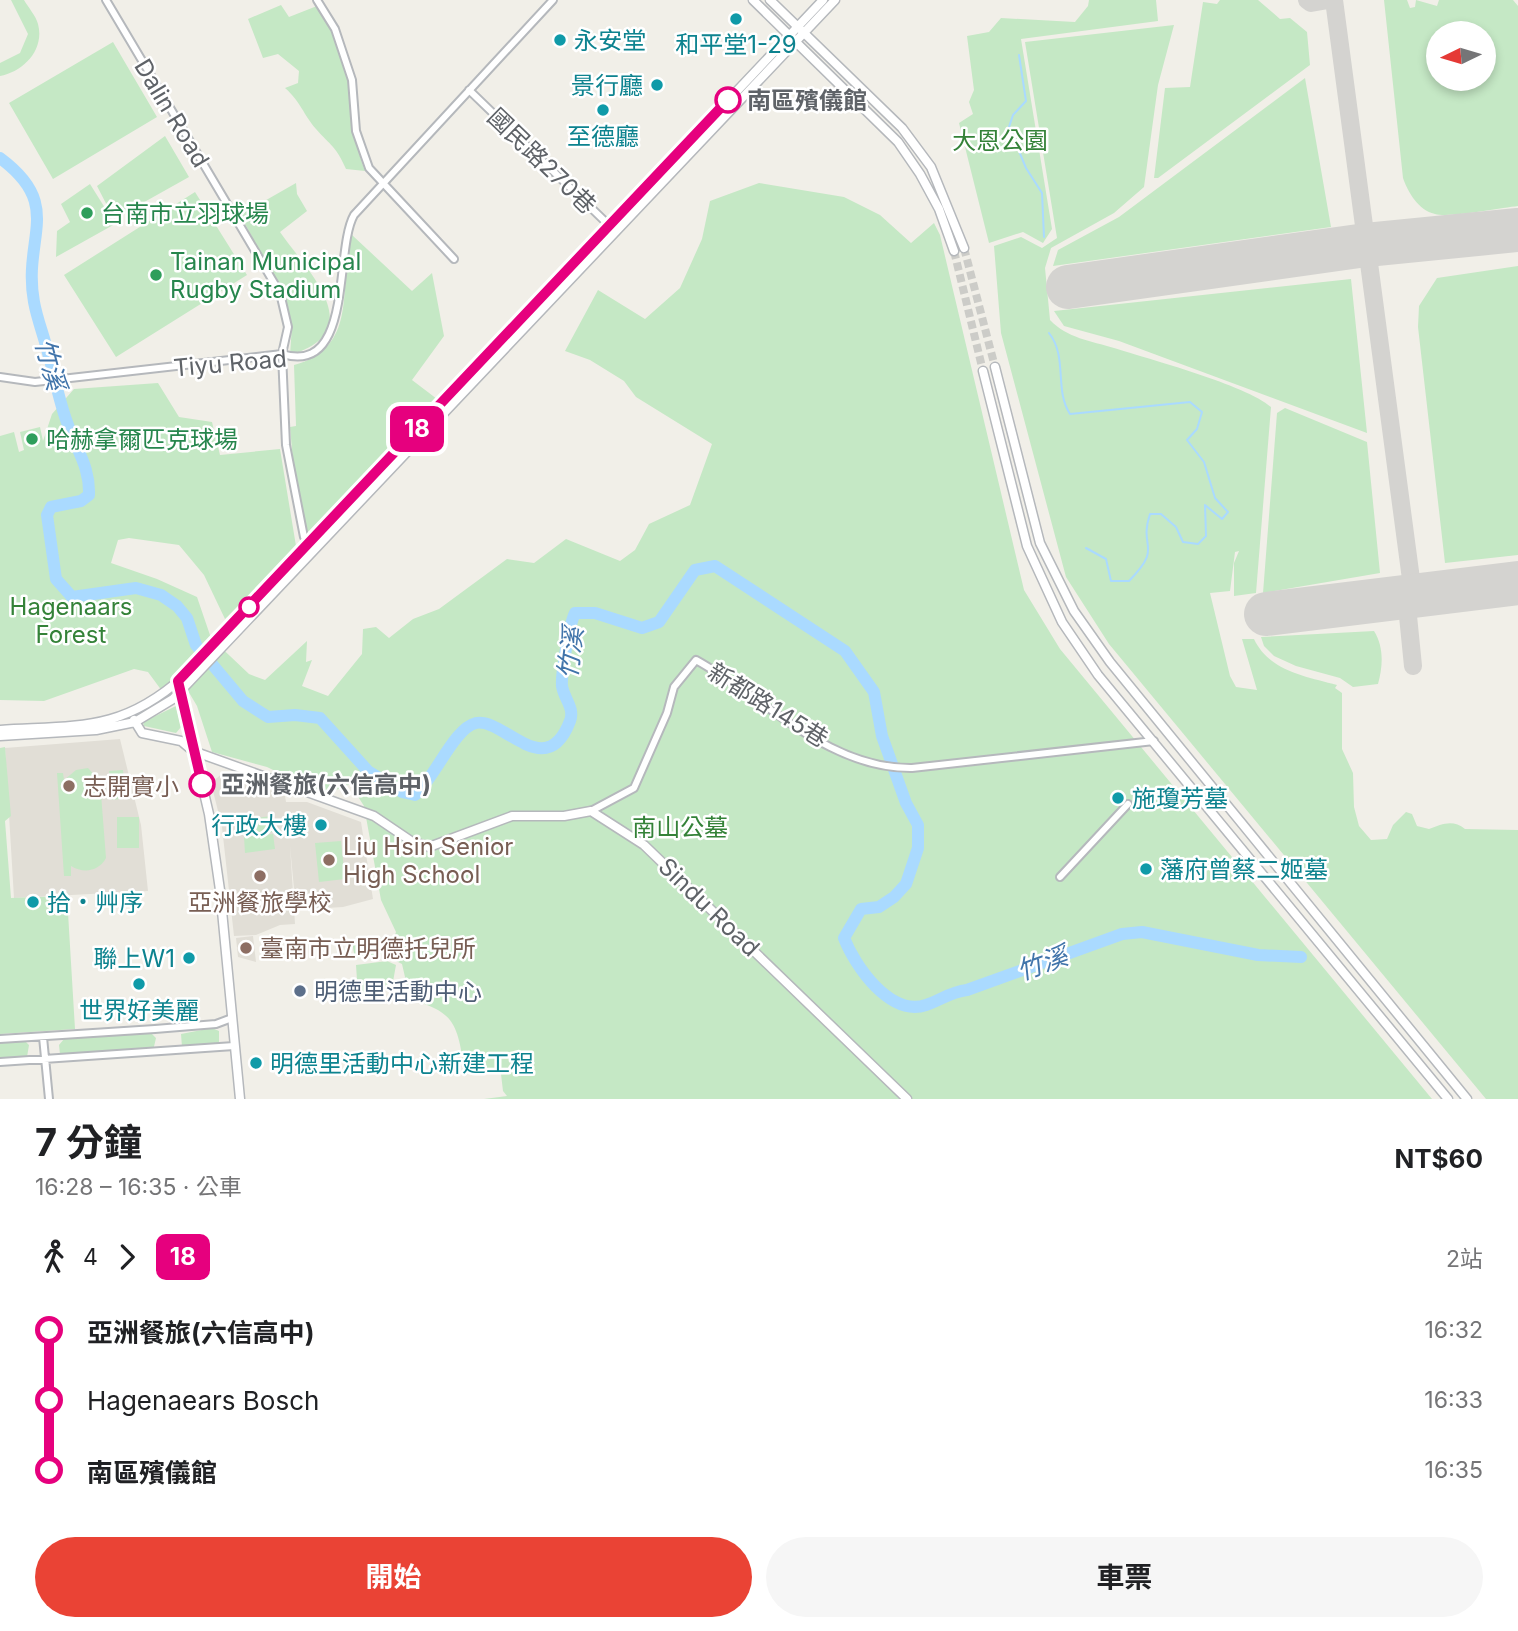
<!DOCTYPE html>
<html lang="zh-TW">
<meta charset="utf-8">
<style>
:root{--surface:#fff;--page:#f6f6f6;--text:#202124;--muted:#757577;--accent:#ea4335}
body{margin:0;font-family:Inter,"Noto Sans TC",sans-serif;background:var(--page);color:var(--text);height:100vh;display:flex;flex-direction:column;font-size:26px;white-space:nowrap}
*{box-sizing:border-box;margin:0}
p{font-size:23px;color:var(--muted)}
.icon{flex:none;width:38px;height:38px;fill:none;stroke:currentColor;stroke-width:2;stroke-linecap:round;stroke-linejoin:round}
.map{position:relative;height:1099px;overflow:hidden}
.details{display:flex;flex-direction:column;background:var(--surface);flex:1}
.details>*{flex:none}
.badge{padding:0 14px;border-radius:10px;font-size:24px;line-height:46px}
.needle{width:46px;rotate:265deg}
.controls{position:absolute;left:1426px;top:21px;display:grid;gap:14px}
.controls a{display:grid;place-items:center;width:70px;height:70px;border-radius:50%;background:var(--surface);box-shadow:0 4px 10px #0003;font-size:35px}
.map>.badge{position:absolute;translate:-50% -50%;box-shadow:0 0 0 4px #fff}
.legs{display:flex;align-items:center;gap:10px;height:77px;padding:0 35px;font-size:23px}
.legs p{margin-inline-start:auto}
.summary{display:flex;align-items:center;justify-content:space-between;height:119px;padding:0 35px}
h1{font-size:38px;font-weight:700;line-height:52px}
.action{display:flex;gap:14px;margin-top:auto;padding:14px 35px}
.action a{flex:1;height:80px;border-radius:42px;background:var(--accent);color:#fff;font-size:28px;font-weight:700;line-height:80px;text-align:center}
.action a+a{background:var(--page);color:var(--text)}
ul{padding:0 35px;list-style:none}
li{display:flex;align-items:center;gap:24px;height:70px;font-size:26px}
li i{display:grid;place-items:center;width:10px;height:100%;margin:0 9px;background:currentColor}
li i::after{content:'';width:18px;height:18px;margin:-9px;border:5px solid;border-radius:50%;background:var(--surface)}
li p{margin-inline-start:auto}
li:first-child i{background:linear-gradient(#0000 50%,currentColor 0)}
li:last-child i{background:linear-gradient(currentColor 50%,#0000 0)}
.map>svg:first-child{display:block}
</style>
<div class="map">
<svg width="1518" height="1099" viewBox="0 0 1518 1099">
<rect width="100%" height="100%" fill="#f1efe8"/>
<path fill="#e1ded6" d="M120,739L141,825L148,891L14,898L5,748Z
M224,772L285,796L286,802H307L361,822L373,899L343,907L296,910L290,846L295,924L280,925L256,935L234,936L222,827L211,783Z
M253,936L256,962L238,957L236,938Z"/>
<path fill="#c5e8c5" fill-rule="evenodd" d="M11,0H24C28,7 36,16 38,24C45,50 23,72 0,76V63L20,53L28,34Z
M1089,0H1156L1158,21L1021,39L1052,229L1043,243L1023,232L989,243L959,123L973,114L969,102L974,90L967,36L989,32L1001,18L1075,22L1088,6Z
M1220,0H1258L1280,19L1290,18L1307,32L1310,65L1158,178H1154L1165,88L1190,87L1203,2L1217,4Z
M1384,0H1407L1410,8L1415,7L1416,0L1437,6L1439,0H1513L1518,6V206C1500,208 1450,218 1435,214C1418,210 1408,192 1403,178ZM1438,33H1484V79H1438Z
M281,5L289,17L317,6C332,28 345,53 350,80C356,113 352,139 365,171L346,169C336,146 331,146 316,129C303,114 301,102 285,88L298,83L299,71L278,54L263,58L248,19Z
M1174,25L1158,85L1144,187L1114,213L1051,248L1045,268L1050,320C1067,338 1091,341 1114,348C1149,359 1246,385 1271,407L1256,593L1234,596V563L1239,551L1235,552L1230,591L1210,593L1230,676L1236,687L1257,690L1242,639H1254C1269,671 1305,676 1337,685L1335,688L1342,693V749L1353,773L1354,807L1359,826L1371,840L1387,839L1393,825L1406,812L1412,814L1417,826L1429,829C1442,824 1453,819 1465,829L1518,830V1099H1486L1109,644L1066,577L1001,333L994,246L1021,237L1042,248L1057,238L1025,42Z
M113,42L157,117L53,179L9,103Z
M1305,78L1331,227L1053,266L1058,250L1119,217Z
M165,136L189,177L114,219L97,186Z
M296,183L297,194L307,211L280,232C308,272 371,331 290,355L292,325L283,293L240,215Z
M759,183L844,197L880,215L911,243L934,223L940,235L1024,590L1060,649L1432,1099H484L507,1096L503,1091L501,1074H465C457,1020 455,1011 401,997L405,977L402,964L390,958V949L396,932L381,900L364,806L350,784L324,795L267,767L212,752L197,706L178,674L162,691L148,672L134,669L44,701L0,700V436L14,432L19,452L24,450L20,432L40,427L43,441L52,414L74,389L158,383L179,417L212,422L220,455L280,449L296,546L294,551L225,619L204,575L179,545L129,538L118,540L111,563L157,579L197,597L211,638L249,674L265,680L307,641L306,662L312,660L302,686L328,696L362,654L363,629L376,627L389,638L413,619L439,609L507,559L534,563L566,539L620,561L635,550L649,524L690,505L712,444L636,397L624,381L590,360L565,351L598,290L645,319L680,288L702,239L710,201Z
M90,184L115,224L56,257L57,231L70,222L61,204Z
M195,192L247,275L116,357L64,275Z
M352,235L412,291L432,273L444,336L412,380L437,399L311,533L305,529L294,473L290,427L296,426L294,365C361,347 337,284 352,235Z
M1518,266V555L1445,563L1418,327L1419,306L1437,278Z
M1351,279L1367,433L1119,341L1064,326L1054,311Z
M1285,408L1367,442L1380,573L1263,593L1277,413Z
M1374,631C1384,647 1383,666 1378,684L1353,687L1340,678L1296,666L1274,656L1264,646L1261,637Z
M176,706L181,727L176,733L144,726L143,722Z
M5,747L11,816L5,821L11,898L67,896L75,1029L0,1034V748Z
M88,768L100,781L106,858C99,871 84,874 71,866V876H64L57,773H63L64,780L76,770Z
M123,770L126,798L112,800L109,771Z
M271,816L273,832L243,835L242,820Z
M117,817H139V848H117Z
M273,834L275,849L245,853L244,837Z
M341,841L345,879L319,882L315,843Z
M382,938L384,953L355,958L352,943Z
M387,961L396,965L392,987L358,995L356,965Z
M212,1028L219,1031V1043L182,1047L181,1034Z
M150,1032L156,1038L153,1051L64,1056L60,1054L59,1045L64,1039Z
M23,1039L29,1045L27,1057L0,1058V1041Z"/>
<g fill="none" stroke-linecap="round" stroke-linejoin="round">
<path stroke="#aadaff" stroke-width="2" d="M1019,55L1026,101L1013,115L1009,127L1026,168L1042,193L1044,237
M1049,333C1068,357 1054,390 1070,414L1190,402L1202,412L1197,429L1187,440L1204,462L1215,498L1228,512L1222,519L1205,505L1206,536L1198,544L1183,542L1176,527L1161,514H1150C1138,550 1164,545 1129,581H1111L1106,559L1086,548"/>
<path stroke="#aadaff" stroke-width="12" d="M0,158C65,206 22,237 34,302C37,319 44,336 48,353C55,377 59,402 68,425C77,451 90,467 89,495L81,501L51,507L47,515L56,579L72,597L136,588L161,595L177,606L187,618L196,645L243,701L268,717L295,715L320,718L368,771L402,792L415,795C435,778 454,728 476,723C503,717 546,784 570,721C575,708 564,699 562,686C561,674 569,625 575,613H595L642,628L659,622L695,570L715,566L845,651L874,692L882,736L906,803L918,825V848L906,884L894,897L879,907L861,909L844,938C855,966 890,1017 926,1005C941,1000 950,992 967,990L1122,934L1142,932L1258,955L1301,957"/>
<path stroke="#d4d3d0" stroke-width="18" d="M1307,0L1311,3L1328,0
M1334,0L1413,594
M1406,596L1413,666"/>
<path stroke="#d4d3d0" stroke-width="44" d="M1068,287L1366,245L1518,230
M1266,614L1518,583"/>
<path stroke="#ccccc8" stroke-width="8" stroke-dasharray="8 4" stroke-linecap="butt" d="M964,248L995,367
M954,251L983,371"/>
<defs>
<path id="minor" d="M106,0L280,293L288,327L282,354L286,445L304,537L311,546
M317,0L335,29L352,80L356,131L369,168L454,259
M469,90L615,231
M0,377L35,382L282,354C354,376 334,250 354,215L553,0
M591,811L634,788L667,713L674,687L696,660C765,698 828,769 912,768L1154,741
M1060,877L1128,804
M43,1037L49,1099
M0,1039L155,1029L216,1024L232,1018
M0,1062L234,1046"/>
<path id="tertiary" d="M753,0L898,142L920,174L939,209L954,251
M770,0L902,128L931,167L964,248
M995,367L1040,543L1074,611L1110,662L1467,1099
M983,371L1027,546L1062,622L1098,675L1448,1099
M180,691L209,814L220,890L240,1099
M134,720L142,733L181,741L193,751L374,816L411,841L429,847L512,816H564L591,811L644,845L907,1099
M0,730C78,725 121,732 183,677L823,0
M0,736L96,730L135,722L173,699L835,0"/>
</defs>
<use href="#minor" stroke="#b5b8bc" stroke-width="10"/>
<use href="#tertiary" stroke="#b5b8bc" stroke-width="11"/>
<use href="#minor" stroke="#fff" stroke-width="6"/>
<use href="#tertiary" stroke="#fff" stroke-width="8"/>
</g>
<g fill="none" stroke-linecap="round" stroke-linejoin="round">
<defs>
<path id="line-1" d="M202,784L178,681L728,100"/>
</defs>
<use href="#line-1" stroke="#fff" stroke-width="16"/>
<use href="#line-1" stroke="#e6007e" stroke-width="10"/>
</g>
<g fill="#0f9aa8" stroke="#fff" stroke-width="2.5">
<circle cx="736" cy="19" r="7"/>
<circle cx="560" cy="40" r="7"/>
<circle cx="657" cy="85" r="7"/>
<circle cx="603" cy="110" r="7"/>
<circle cx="1118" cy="798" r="7"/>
<circle cx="321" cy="825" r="7"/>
<circle cx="1146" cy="869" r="7"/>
<circle cx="33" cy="902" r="7"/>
<circle cx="189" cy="958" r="7"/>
<circle cx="139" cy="984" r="7"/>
<circle cx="256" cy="1063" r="7"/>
</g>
<g fill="#fff" stroke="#e6007e" stroke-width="3.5">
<circle cx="728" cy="100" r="12"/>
<circle cx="249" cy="607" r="9"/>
<circle cx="202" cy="784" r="12"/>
</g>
<g fill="#2e9e5b" stroke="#fff" stroke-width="2.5">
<circle cx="87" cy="213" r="7"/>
<circle cx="156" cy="275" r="7"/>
<circle cx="32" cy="439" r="7"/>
</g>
<g fill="#8d6e63" stroke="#fff" stroke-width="2.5">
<circle cx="69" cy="786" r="7"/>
<circle cx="329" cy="860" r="7"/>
<circle cx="260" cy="876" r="7"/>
<circle cx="246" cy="948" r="7"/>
</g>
<circle fill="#5c6f8a" stroke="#fff" stroke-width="2.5" cx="300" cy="991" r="7"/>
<g text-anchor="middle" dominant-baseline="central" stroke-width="5" stroke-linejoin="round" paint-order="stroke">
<g font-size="24" fill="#0d838f" stroke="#fff" text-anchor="start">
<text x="574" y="40">永安堂</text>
<text x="736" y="44" text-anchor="middle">和平堂1-29</text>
<text x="643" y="85" text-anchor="end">景行廳</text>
<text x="603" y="136" text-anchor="middle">至德廳</text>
<text x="1132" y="798">施瓊芳墓</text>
<text x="307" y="825" text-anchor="end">行政大樓</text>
<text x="1160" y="869">藩府曾蔡二姬墓</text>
<text x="47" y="902">拾・艸序</text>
<text x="175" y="958" text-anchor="end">聯上W1</text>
<text x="139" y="1010" text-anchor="middle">世界好美麗</text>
<text x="270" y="1063">明德里活動中心新建工程</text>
</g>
<g font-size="24" font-weight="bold" fill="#5f6368" stroke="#fff" text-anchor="start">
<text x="747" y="100">南區殯儀館</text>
<text x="221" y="784">亞洲餐旅(六信高中)</text>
</g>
<g font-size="24" fill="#5f6368" stroke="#fff">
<text transform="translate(172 113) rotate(59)">Dalin Road</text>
<text transform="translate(542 161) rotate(44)">國民路270巷</text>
<text transform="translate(230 363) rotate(-5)">Tiyu Road</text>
<text transform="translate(768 705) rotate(32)">新都路145巷</text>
<text transform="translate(709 907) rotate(44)">Sindu Road</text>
</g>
<g font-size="24" fill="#348238" stroke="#fff">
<text x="1000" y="140">大恩公園</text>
<text x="71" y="606">Hagenaars<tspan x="71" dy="28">Forest</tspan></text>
<text x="680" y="827">南山公墓</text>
</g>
<g font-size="24" fill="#27864d" stroke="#fff" text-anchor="start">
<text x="101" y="213">台南市立羽球場</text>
<text x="170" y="261">Tainan Municipal<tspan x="170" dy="28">Rugby Stadium</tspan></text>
<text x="46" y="439">哈赫拿爾匹克球場</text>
</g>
<g font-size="24" fill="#785e54" stroke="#fff" text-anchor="start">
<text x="83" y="786">志開實小</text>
<text x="343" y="846">Liu Hsin Senior<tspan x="343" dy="28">High School</tspan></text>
<text x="260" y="902" text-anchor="middle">亞洲餐旅學校</text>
<text x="260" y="948">臺南市立明德托兒所</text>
</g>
<g font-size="24" fill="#4e5e75" stroke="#fff" text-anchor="start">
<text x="314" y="991">明德里活動中心</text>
</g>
<g font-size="26" font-style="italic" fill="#4174aa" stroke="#fff">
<text transform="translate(51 364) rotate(75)">竹溪</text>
<text transform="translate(570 653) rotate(-83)">竹溪</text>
<text transform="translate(1042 963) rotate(-20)">竹溪</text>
</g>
</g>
</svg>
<div class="controls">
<a><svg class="needle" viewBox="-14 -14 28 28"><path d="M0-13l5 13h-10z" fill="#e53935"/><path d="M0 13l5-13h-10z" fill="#757577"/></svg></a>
</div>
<b class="badge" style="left:417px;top:429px;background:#e6007e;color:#fff">18</b>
</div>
<section class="details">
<div class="summary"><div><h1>7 分鐘</h1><p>16:28 – 16:35 · 公車</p></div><b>NT$60</b></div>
<div class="legs"><svg class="icon" aria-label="walk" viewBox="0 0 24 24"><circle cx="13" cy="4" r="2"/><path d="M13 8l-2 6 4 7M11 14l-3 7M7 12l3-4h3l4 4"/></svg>4<svg class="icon" aria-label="forward" viewBox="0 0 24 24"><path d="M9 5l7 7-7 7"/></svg><b class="badge" style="background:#e6007e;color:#fff">18</b><p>2站</p></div>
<ul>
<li><i style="color:#e6007e"></i><b>亞洲餐旅(六信高中)</b><p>16:32</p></li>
<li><i style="color:#e6007e"></i><span>Hagenaears Bosch</span><p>16:33</p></li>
<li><i style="color:#e6007e"></i><b>南區殯儀館</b><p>16:35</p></li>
</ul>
<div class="action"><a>開始</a><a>車票</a></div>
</section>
